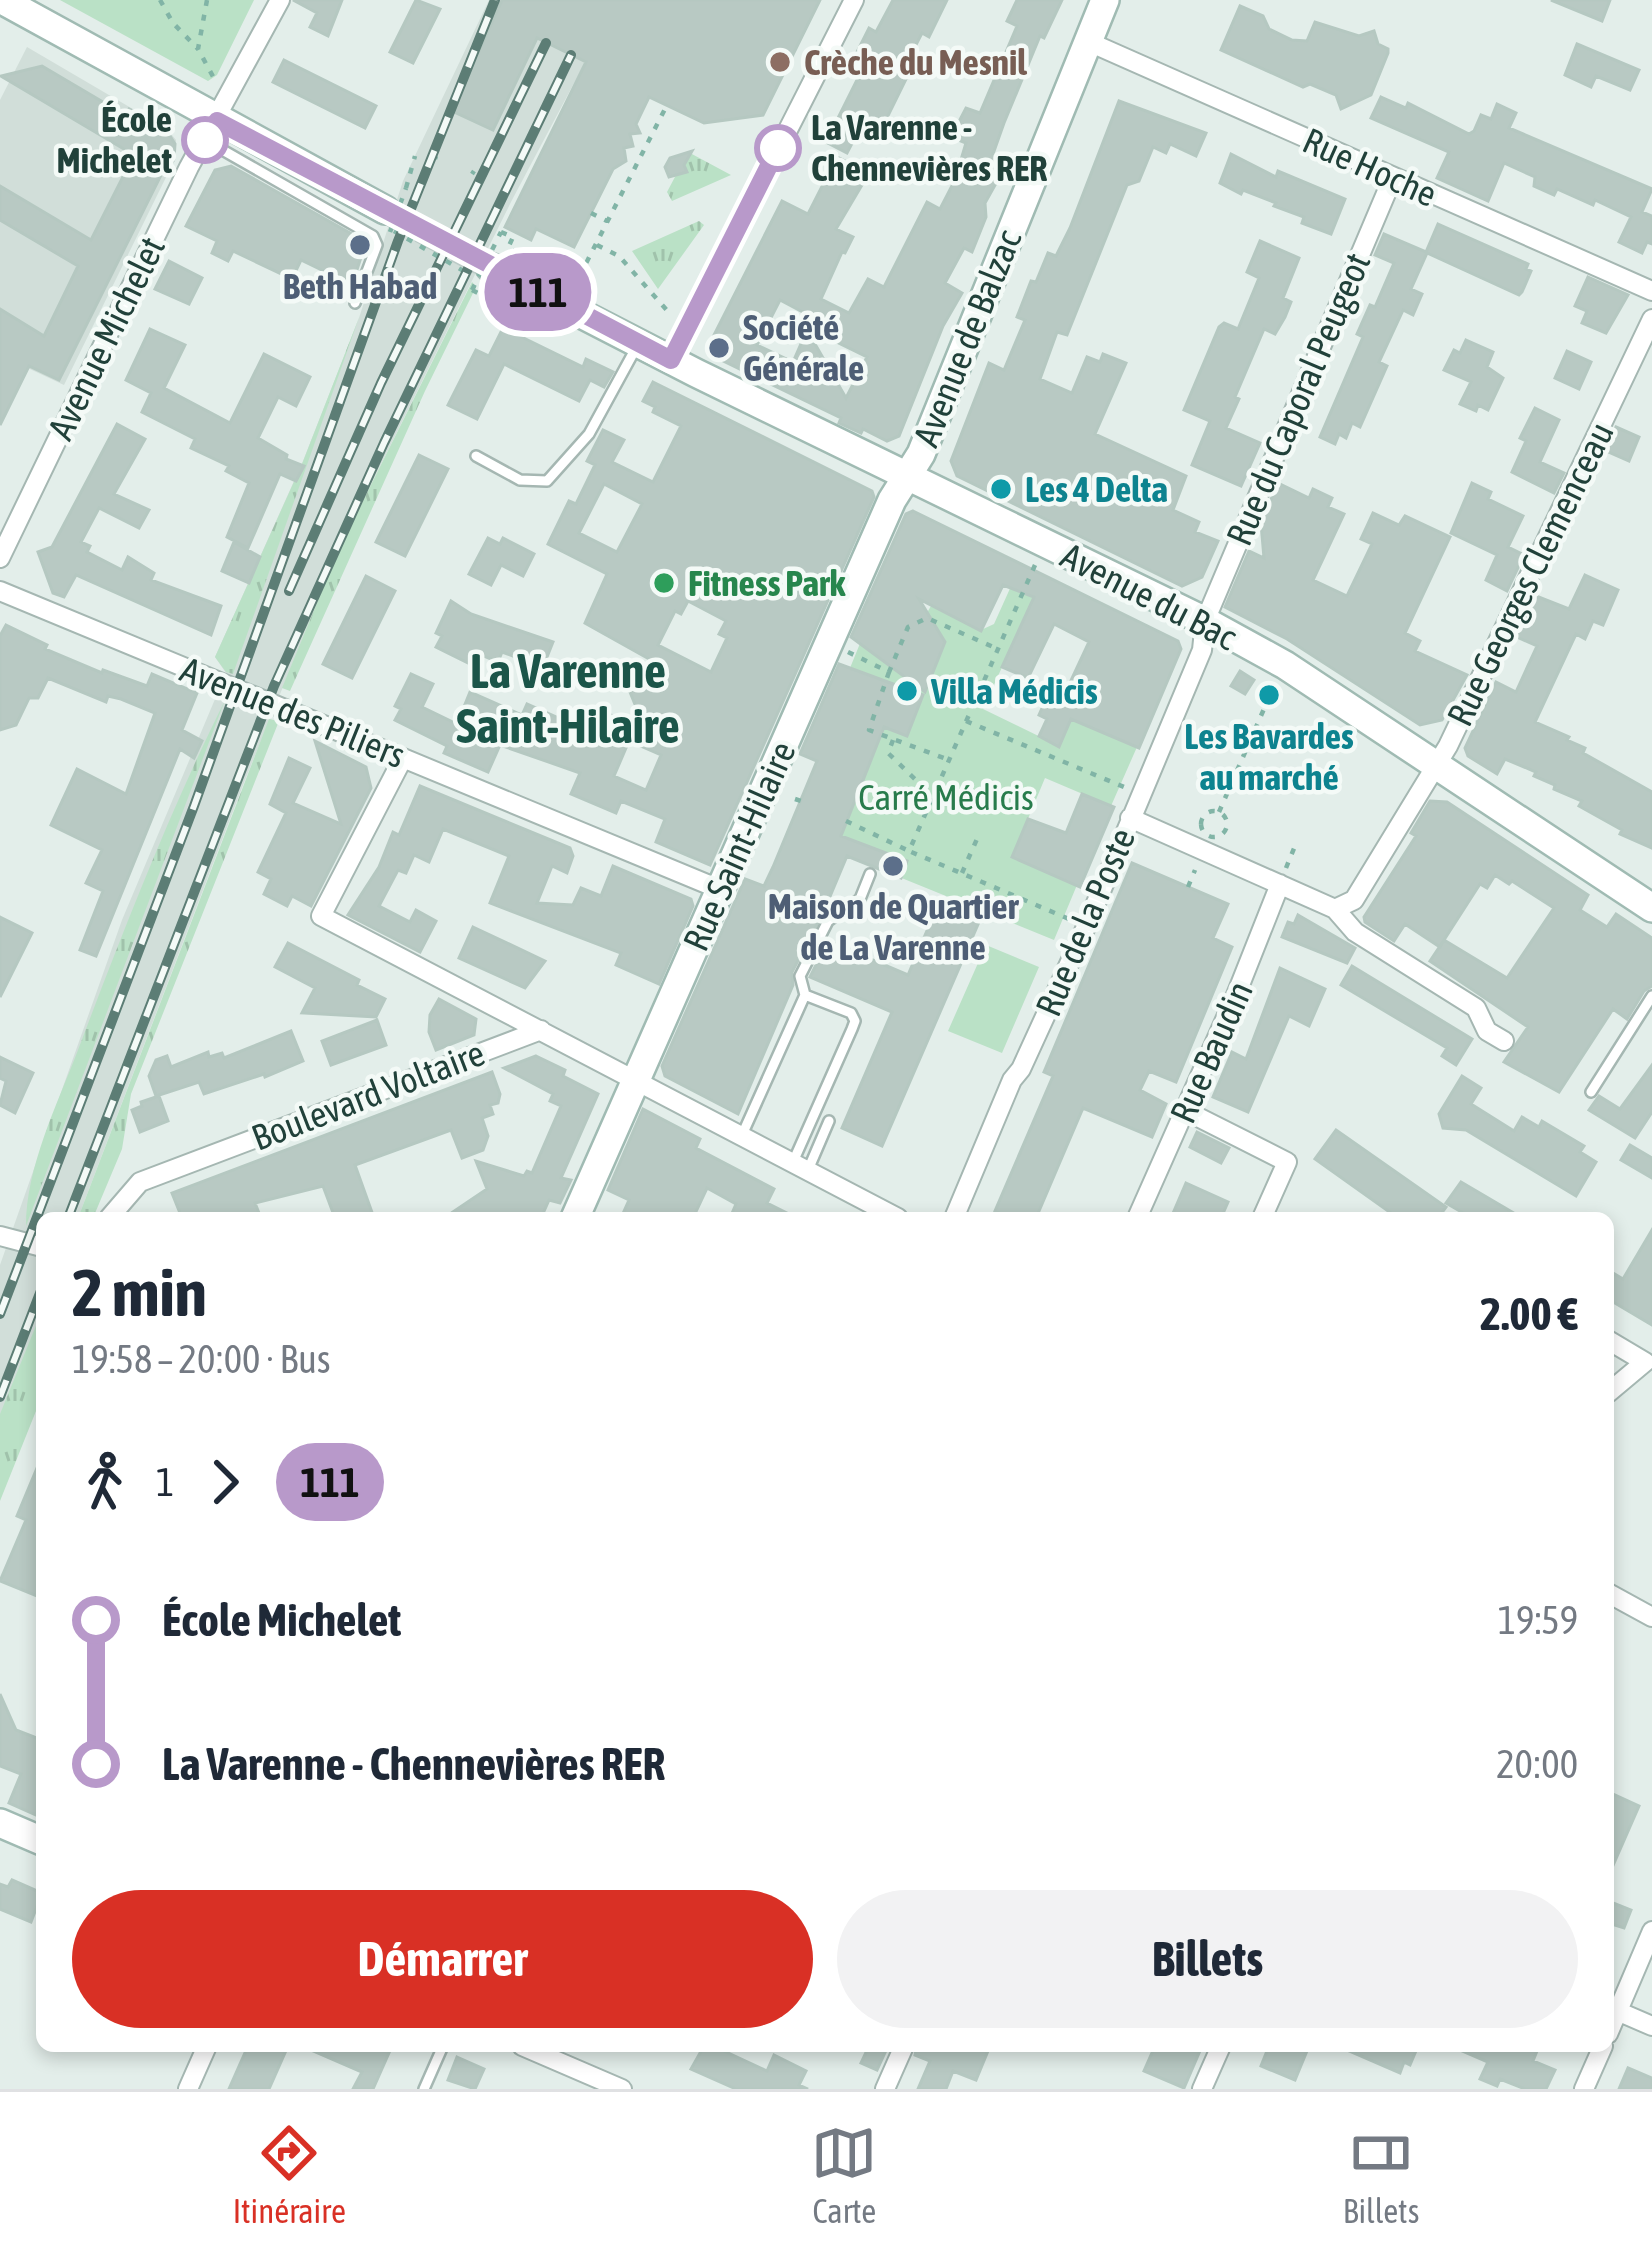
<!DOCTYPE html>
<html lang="fr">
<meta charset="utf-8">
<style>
:root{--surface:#fff;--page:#f2f2f3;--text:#1f2937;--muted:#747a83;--line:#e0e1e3;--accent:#d93025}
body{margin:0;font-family:"Asap Condensed",sans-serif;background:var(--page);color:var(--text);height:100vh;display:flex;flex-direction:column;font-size:45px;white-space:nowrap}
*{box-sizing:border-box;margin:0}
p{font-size:39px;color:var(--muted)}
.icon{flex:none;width:66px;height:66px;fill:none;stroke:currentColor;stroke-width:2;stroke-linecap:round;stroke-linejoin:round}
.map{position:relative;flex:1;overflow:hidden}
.details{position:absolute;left:36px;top:1212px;width:1578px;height:840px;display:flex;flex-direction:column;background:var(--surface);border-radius:18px;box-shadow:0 6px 18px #0003}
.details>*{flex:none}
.badge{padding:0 24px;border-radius:39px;font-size:42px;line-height:78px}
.map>.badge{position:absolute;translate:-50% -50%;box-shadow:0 0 0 6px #fff}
.legs{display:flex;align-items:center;gap:18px;height:132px;padding:0 36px;font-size:39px}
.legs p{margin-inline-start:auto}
.head{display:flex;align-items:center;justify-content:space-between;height:204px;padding:0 36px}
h1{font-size:66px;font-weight:700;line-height:90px}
.action{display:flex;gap:24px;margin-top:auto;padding:24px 36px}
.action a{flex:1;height:138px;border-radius:72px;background:var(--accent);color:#fff;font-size:48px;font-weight:700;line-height:138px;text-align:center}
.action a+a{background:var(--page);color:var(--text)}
ul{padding:0 36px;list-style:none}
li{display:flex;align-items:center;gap:42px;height:144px;font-size:45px}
li i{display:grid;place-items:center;width:18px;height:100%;margin:0 15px;background:currentColor}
li i::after{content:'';width:30px;height:30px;margin:-15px;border:9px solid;border-radius:50%;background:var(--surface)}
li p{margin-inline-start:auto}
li:first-child i{background:linear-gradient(#0000 50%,currentColor 0)}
li:last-child i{background:linear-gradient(currentColor 50%,#0000 0)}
.tabs{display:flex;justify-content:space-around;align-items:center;height:168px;border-top:3px solid var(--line);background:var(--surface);font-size:33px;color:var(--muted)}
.tabs a{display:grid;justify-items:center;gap:6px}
.tabs .selected{color:var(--accent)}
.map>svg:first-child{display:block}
</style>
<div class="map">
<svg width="1652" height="2089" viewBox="0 0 1652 2089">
<defs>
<pattern id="grass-tufts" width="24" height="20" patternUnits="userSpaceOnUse" patternTransform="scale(3)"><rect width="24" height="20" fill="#bae1c6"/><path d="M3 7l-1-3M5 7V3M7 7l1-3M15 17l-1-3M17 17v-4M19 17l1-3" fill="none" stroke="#a0c2ab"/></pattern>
</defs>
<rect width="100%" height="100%" fill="#e3eeea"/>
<path fill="#d1ded9" d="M489,0H618L512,200L340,547L245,780L78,1218H42V1313L0,1424V1265L122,920L226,673L215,657L303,461L359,318L403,181Z
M27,47L167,129L176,140L174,161L64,385L0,355V100Z"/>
<path fill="url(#grass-tufts)" d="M690,153L731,175L672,201L667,192L676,175L686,172L684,165Z
M699,221L704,225L658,289L632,251Z
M472,282L476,287L425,391L290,691L282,688L340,547Z
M360,315L233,674L226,672L215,657L302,464Z
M225,700L26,1226C26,1167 57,1105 78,1050C123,931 169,813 225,700Z
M269,719L279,721L131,1094L122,1149L93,1218H78Z
M42,1311V1396L0,1501V1414Z"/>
<path fill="#bae1c6" d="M60,0H254L217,75L208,81Z
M1021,564L1044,575L983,709L1059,746L1071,719L1137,747L1111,806L1045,778L1012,857L1077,885L1054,940L835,851L850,668L861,641L928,611L931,606L981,630L994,624Z
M986,945L1039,967L1002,1053L948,1031Z"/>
<path fill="#b8c9c3" stroke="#b5c8c1" stroke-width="3" fill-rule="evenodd" d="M293,0H342L328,36L310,27L317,13Z
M416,0L440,9L413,63L390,52Z
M502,0H820L763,115L704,123L649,97L636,124L640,133L630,134L633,146L624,148L626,161L613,169L574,247L536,229L531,240L505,227L586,62L537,38L493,130L452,111Z
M893,0H947L929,37L922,33L905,66L911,69L877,138L859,130L847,153L826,142L864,66L853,60L869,28L876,32Z
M1017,0H1062L1044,38L1040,36L1004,123L993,154L1009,160L985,203L986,217L972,252L964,248L945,283L962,293L943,326L899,436L887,441L863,429L861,433L839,423L841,418L715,357L711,341L782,201L808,214L837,157L869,173L836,229L853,237L845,253L842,252L821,299L849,313L868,279L884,287L927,202L940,209L955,180L966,143L951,137L966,108L980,113L1017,26L1007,21ZM780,300L812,317L808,328L867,357L846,398L807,330L793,362L757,345Z
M1551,0H1610L1602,21Z
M1240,6L1263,16L1269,29L1292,40L1307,41L1315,22L1359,36L1374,31L1378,44L1388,49V53L1371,95L1341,109L1336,95L1310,84L1303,87L1221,50Z
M1577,44L1639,70L1630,90L1596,76L1591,87L1565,75Z
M284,60L376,106L365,128L273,82Z
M42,66L125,115L129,109L164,127L175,144L174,159L166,175L162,173L59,380L29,366L0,425V309L44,336L78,266L0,220V186L91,240L134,155L1,76Z
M1381,97L1406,108L1408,103L1469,134L1474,131L1481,115L1491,119L1497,104L1516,113L1509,128L1652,189L1642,212L1652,216V244L1647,242L1642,253L1619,242L1631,217L1595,200L1593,205L1557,189L1554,195L1534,186L1535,177L1504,163L1488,201L1437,178L1449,152L1371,118Z
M1119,101L1206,133L1196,156L1170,144L1166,153L1153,147L1139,181L1127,185L1067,335L1057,332L1040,379L1072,393L1087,357L1100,362L1103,354L1126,363L1095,434L1186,476L1173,510L1199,522L1195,532L1218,541L1202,577L1182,586L957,476L951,461L989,363L1004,370L1025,320L1017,317L1031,281L1036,282L1048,253L1056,256L1070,228Z
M692,151L684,165L687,172L669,177L665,167L670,158Z
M1231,154L1276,177L1278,171L1345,199L1331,234L1302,223L1304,217L1274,206L1276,203L1243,190L1241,194L1220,183Z
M231,166L366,242L350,291L333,282L336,277L301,260L292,279L233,251L228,261L212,253L217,241L186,226L215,170Z
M1438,224L1528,264L1526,269L1531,271L1522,292L1519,295L1427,253L1411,289L1422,294L1413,315L1403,310L1379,362L1387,366L1360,427L1352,423L1346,438L1339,434L1335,444L1320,437L1363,337L1357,334L1370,305L1375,307L1394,263L1375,255L1384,234L1426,252Z
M1260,241L1299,258L1283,298L1291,302L1285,317L1275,334L1264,329L1235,397L1239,399L1226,428L1260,443L1241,486L1192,465L1210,421L1184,410L1219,327L1224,323L1238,329L1259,278L1247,272Z
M169,261L202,278L189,304L155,289Z
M1588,277L1628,295L1606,333L1582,323L1587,311L1575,306Z
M503,328L583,367L586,359L613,372L604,387L590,380L579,401L504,364L477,419L448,405L476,350L489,356Z
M150,329L185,345L164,388L230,423L264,354L310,377L296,406L278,397L258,438L287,455L286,459L304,466L296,481L280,474L248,548L227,537L249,483L226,471L229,466L191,448L195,439L142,412L151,393L126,380Z
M1466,340L1493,352L1487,367L1503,378L1488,410L1478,405L1476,411L1460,404L1471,382L1444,370L1454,350L1460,353Z
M1567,351L1591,362L1579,389L1555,378Z
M653,382L872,491L874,497L710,865L656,842L665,819L621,801L616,813L571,794L580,773L500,745L488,772L444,753L447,746L395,720L401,709L395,706L411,674L433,684L422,707L457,724L470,692L522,715L527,704L597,735L606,713L645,729L621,670L659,685L667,669L585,623L607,574L548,544L569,501L576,504L595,465L587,461L603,430L624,440L612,462L653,482L681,426L653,412L655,407L643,401ZM604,484L642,504L617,552L579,533ZM688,601L726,621L719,634L727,638L711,672L658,645L675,611L681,614ZM629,741L661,755L646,790L614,776Z
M1535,408L1559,420L1540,462L1564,473L1554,493L1512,472L1526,441L1520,438Z
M117,424L145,439L114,494L149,510L139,528L99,508L81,542L90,546L87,552L122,570L128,557L154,573L151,580L221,606L211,635L76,575L64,597L53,593L38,552L52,547Z
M1616,427L1639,437L1629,461L1604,450Z
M419,455L448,469L405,556L376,542Z
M1278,483L1309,498L1313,489L1332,498L1328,507L1344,514L1313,580L1347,596L1372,544L1361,539L1373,513L1399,525L1405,516L1450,537L1405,633L1420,641L1415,651L1467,675L1442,720L1420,725L1287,639L1225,607L1249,551L1264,558L1261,523Z
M1472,483L1491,492L1488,499L1523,516L1508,547L1524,555L1507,591L1486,580L1497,555L1451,533Z
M913,511L1178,641L1181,649L1139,748L1071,719L1059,747L1039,736L1047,719L1039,715L1054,681L1068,687L1089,642L1054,624L1028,678L1002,667L1034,597L1003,585L981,631L919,599L945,642L925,692L851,637L906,514Z
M488,538L500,544L503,538L534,554L523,576L501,565L491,585L469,574Z
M234,542L260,557L249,583L222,571Z
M1585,575L1618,590L1603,625L1593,621L1585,639L1576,634L1535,722L1569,737L1567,740L1585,748L1583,753L1652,792V848L1620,834L1622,830L1579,806L1582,801L1554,789L1555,785L1534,776L1536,772L1505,759L1497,774L1468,756L1465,748L1496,682L1516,692L1537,646L1517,637L1536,596L1569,609Z
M366,576L395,591L352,678L323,664Z
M451,601L471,614L553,642L545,662L536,658L534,664L502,652L498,662L477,653L472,665L436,647L442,636L436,633Z
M6,625L47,645L45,649L102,673L103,670L147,686L152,674L197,693L182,730L202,741L194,758L180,749L96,956L80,950L103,891L86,883L102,850L51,825L77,769L126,794L155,713L121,699L108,696L106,702L48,678L38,698H29L16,725L0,730V636Z
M839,664L923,695L907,736L884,727L841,836L907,861L901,878L847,856L823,913L792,972L793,985L738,1114L665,1076L662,1066L745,879L764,886L773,867L817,761L800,754Z
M1240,671L1254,680L1245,694L1231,686Z
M315,741L366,767L371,788L311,906L292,896L287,906L264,894L271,879L258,872L286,813L270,804L289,758L310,768L293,803L341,824Z
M420,786L570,848L573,856L567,873L552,866L537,903L573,905L581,888L601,896L613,866L691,899L693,906L659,984L616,965L621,953L490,903L509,856L443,829L429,862L414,855L406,873L398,870L379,906L410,922L416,910L436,921L420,952L348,915L379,867L393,832L399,835Z
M1082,794L1114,807L1080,887L1012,857L1028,819L1066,833Z
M1430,801L1447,802L1588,895L1580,910L1607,927L1616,914L1652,938V986L1644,991L1627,1019L1613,1009L1559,1092L1504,1062L1528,1027L1430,961L1444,940L1440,947L1405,924L1394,941L1365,922L1364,917L1416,836L1411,833ZM1495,875L1509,884L1512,881L1554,908L1507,978L1444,940L1480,884L1487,888Z
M1132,863L1228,904L1213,938L1232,947L1176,1082L1149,1071L1140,1090L1166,1104L1152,1137L1083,1108L1036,1218H1011L995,1211L1053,1076L1044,1072Z
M938,905L979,922L882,1146L842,1128L892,1012L810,977L828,941L908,975Z
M1298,915L1355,948L1347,963L1282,937L1288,922L1294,924Z
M0,917L32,933L0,997Z
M473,927L545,961L525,988L459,958Z
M288,943L359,980L357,985L385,999L376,1017L302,1013L315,988L275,967Z
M1352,966L1472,1039L1456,1065L1442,1056L1447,1048L1341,985Z
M1280,968L1325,989L1309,1026L1289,1016L1248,1112L1213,1097L1232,1052L1246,1059Z
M439,999L476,1019L474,1035L436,1050L429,1032L430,1015Z
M377,1020L386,1045L331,1065L322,1041Z
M291,1031L303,1061L265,1077L264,1074L204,1094L199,1082L156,1096L149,1076L156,1060L167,1056L171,1067L208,1052L209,1057L222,1053L224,1058Z
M536,1056L565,1070L563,1076L598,1094L561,1178L571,1180L560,1203L549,1200L541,1218H444L487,1189L476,1161L524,1176L527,1171L532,1173L561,1106L550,1101L553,1094L504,1068Z
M0,1057L33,1073L15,1113L0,1105L6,1081L0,1078Z
M1652,1065V1112L1635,1138L1589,1110L1599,1096L1620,1109Z
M492,1072L500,1094L498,1103L490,1105L493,1114L482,1118L488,1136L483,1150L462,1158L451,1130L355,1165L374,1218H335L323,1186L255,1203L261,1218H182L172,1193Z
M1462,1076L1481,1088L1471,1104L1514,1131L1522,1117L1539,1127L1542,1121L1584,1146L1580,1152L1596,1162L1576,1196L1466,1130L1443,1128L1439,1114Z
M159,1096L168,1121L140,1132L132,1110L142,1106L141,1102Z
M643,1109L700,1139L696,1148L774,1189L767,1203L797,1218H730L736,1204L707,1188L693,1218H621L629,1200L608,1190Z
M1336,1130L1446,1207L1438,1218H1398L1315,1159Z
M1197,1132L1229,1148L1221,1163L1190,1147Z
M1630,1145L1652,1158V1178L1621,1160Z
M1461,1182L1522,1218H1472L1446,1203Z
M1186,1183L1228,1202L1221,1218H1171Z
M1652,1230V1325L1608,1299V1270L1623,1279Z
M42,1456V1598L0,1581L26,1520L17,1516Z
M0,1694L16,1730L42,1740V1801L36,1815L9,1803L21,1774L0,1766Z
M1613,1794L1639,1806L1608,1877V1807Z
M12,1880L42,1893L31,1922L0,1909V1884L8,1887Z
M1608,1901L1631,1910L1624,1928L1608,1923Z
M248,2046H288L269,2089H229Z
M302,2046H392L373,2089H353L362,2072Z
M704,2046H713L767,2071L774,2055L806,2071L799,2085L808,2089H736L691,2069Z
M869,2046H888L877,2070L861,2063Z
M917,2046H990L976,2080L953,2071L946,2089H918L930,2061L915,2055Z
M1155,2046H1202L1184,2088L1144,2071Z
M1269,2046H1309L1295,2080L1261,2066Z
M1338,2046H1418L1410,2065L1404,2062L1400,2073Z
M1451,2046H1539L1533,2061L1555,2070L1546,2089H1525L1500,2079L1497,2086L1480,2079L1488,2062Z
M457,2057L484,2069L475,2089L448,2080Z
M1628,2068L1652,2078V2089H1619Z"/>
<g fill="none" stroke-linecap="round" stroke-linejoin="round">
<path stroke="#bccbc7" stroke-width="27" stroke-dasharray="27 14" stroke-linecap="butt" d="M385,210L490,267"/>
<defs>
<path id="lane" d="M205,140L373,236L377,245L355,303
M476,456L520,480L547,481L589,434L636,348
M805,995L800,976L828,921L860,899L870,874
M1591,1092L1652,996
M742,1135L805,995L851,1013L855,1021L852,1029L793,1162
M808,1170L829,1121
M424,2089L443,2046"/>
<path id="street" d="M1089,42L1652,291
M671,360L854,0
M0,558L189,167L280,0
M0,591L719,889
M403,758L321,916L898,1218
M1130,818L1335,909L1354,900L1448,746L1652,319
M1335,909L1355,932L1476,1008L1487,1031L1504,1041
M1186,1111L1287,1162L1262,1218
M109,1218L140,1182L541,1030
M954,1218L1012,1080L1021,1069L1086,927L1202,650L1205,621L1393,177
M1137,1218L1236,995L1280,884
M0,1236L42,1247
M1608,1340L1645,1362L1608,1393
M1608,1593L1652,1617
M1608,2007L1652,2026
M1608,2034L1652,1931
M522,2046L622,2089
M188,2089L207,2046
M885,2089L904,2046
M1202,2089L1221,2046
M1584,2089L1603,2046"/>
<path id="secondary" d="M2,0L385,210
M490,267L696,373L1205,621L1285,665L1652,908
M575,1218L892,500L921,454L1105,0
M0,1823L42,1841"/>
</defs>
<use href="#lane" stroke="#a5b7b2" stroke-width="14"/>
<use href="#street" stroke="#a5b7b2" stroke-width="22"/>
<use href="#secondary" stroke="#a0bbb3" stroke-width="32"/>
<path stroke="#81b4a6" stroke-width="4.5" stroke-dasharray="6 9" stroke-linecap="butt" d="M160,0L173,23L198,49
M207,0L198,49L216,82
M435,159L436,156
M472,174L474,171
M406,188L415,156
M591,213L607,221
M394,231L467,273
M501,232L513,237L508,248L578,279L667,105
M597,245L619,256L671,315
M472,290L488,298
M1035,565L909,851L1069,919
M848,652L889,672L908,627L927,618L998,649
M889,672L869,730L949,760
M1262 695a8 8 0 1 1 16 0a8 8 0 1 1-16 0Z
M966,721L1124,787
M893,740L888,753L918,782L968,803
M795,799L801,801
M1201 824a13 13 0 1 1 26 0a13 13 0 1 1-26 0Z
M1219,812L1267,702
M846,821L909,851
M1286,868L1297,841
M962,873L980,832
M1188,887L1195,870"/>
<use href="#lane" stroke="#fff" stroke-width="9"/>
<use href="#street" stroke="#fff" stroke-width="18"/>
<use href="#secondary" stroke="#fff" stroke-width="27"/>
<defs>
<path id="rail" d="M289,591L381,383L546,43
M68,1218L274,686L384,443L571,55
M0,1314L194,806L398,241L495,0
M0,1397L42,1288"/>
</defs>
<use href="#rail" stroke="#5c7d75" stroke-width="10"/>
<use href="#rail" stroke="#f4faf7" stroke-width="6" stroke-dasharray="18" stroke-linecap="butt"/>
<path stroke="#81b4a6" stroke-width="4.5" stroke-dasharray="6 9" stroke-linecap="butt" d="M390,232L406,188
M472,290L501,232"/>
</g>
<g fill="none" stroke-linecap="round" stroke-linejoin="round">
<defs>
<path id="line-1" d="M205,140L217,121L671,360L778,148"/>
</defs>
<use href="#line-1" stroke="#fff" stroke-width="27"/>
<use href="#line-1" stroke="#b899ca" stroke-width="18"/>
</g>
<circle fill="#8d6e63" stroke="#f4faf7" stroke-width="4.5" cx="780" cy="62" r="12"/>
<g fill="#fff" stroke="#b899ca" stroke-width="6">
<circle cx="205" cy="140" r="21"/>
<circle cx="778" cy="148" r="21"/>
</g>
<g fill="#5c6f8a" stroke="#f4faf7" stroke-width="4.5">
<circle cx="360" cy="245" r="12"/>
<circle cx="719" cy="348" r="12"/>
<circle cx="893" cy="866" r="12"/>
</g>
<g fill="#0f9aa8" stroke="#f4faf7" stroke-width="4.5">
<circle cx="1001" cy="489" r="12"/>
<circle cx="907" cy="691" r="12"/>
<circle cx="1269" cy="695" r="12"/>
</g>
<circle fill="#2e9e5b" stroke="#f4faf7" stroke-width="4.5" cx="664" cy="583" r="12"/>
<g text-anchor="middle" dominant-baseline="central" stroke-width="9" stroke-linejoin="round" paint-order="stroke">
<g font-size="36" font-weight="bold" fill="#785e54" stroke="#f4faf7" text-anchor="start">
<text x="804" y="62">Crèche du Mesnil</text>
</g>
<g font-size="36" font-weight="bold" fill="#21413a" stroke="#f4faf7" text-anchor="end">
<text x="172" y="119">École<tspan x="172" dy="41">Michelet</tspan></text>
<text x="811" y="127" text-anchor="start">La Varenne -<tspan x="811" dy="41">Chennevières RER</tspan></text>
</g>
<g font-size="36" fill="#21413a" stroke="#f4faf7">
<text transform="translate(1370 167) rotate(24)">Rue Hoche</text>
<text transform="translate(106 338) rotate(-64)">Avenue Michelet</text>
<text transform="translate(967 338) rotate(-68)">Avenue de Balzac</text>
<text transform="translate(1298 399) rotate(-67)">Rue du Caporal Peugeot</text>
<text transform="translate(1530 574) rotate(-64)">Rue Georges Clemenceau</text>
<text transform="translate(1149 596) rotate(27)">Avenue du Bac</text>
<text transform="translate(293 712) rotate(22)">Avenue des Piliers</text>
<text transform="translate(739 846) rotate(-66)">Rue Saint-Hilaire</text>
<text transform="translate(1085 922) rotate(-67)">Rue de la Poste</text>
<text transform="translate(1211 1052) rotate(-66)">Rue Baudin</text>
<text transform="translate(368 1095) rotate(-21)">Boulevard Voltaire</text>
</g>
<g font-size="36" font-weight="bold" fill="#4e5e75" stroke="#f4faf7">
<text x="360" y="286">Beth Habad</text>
<text x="743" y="327" text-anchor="start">Société<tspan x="743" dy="41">Générale</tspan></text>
<text x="893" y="906">Maison de Quartier<tspan x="893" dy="41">de La Varenne</tspan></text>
</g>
<g font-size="36" font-weight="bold" fill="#0d838f" stroke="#f4faf7" text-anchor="start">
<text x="1025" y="489">Les 4 Delta</text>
<text x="931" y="691">Villa Médicis</text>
<text x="1269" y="736" text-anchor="middle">Les Bavardes<tspan x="1269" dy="41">au marché</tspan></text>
</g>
<g font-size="36" font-weight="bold" fill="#27864d" stroke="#f4faf7" text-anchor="start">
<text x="688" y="583">Fitness Park</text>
</g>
<g font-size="36" fill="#287c4c" stroke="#f4faf7">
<text x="946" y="797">Carré Médicis</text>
</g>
<g font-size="48" font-weight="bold" fill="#1b5549" stroke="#f4faf7">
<text x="568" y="670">La Varenne<tspan x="568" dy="55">Saint-Hilaire</tspan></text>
</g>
</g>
</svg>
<b class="badge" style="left:538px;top:292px;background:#b899ca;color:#111">111</b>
<section class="details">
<div class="head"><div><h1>2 min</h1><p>19:58 – 20:00 · Bus</p></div><b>2.00 €</b></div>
<div class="legs"><svg class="icon" aria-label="walk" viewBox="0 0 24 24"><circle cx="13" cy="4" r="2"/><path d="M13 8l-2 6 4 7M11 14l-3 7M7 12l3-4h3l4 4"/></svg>1<svg class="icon" aria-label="forward" viewBox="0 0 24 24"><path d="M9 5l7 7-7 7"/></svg><b class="badge" style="background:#b899ca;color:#111">111</b></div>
<ul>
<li><i style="color:#b899ca"></i><b>École Michelet</b><p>19:59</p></li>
<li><i style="color:#b899ca"></i><b>La Varenne - Chennevières RER</b><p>20:00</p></li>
</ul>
<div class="action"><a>Démarrer</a><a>Billets</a></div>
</section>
</div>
<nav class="tabs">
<a class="selected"><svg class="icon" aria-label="directions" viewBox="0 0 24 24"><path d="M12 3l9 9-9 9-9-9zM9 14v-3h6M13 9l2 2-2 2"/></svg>Itinéraire</a>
<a><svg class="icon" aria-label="map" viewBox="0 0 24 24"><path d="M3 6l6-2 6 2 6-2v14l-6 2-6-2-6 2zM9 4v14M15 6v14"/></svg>Carte</a>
<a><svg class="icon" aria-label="tickets" viewBox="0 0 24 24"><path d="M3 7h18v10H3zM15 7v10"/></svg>Billets</a>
</nav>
